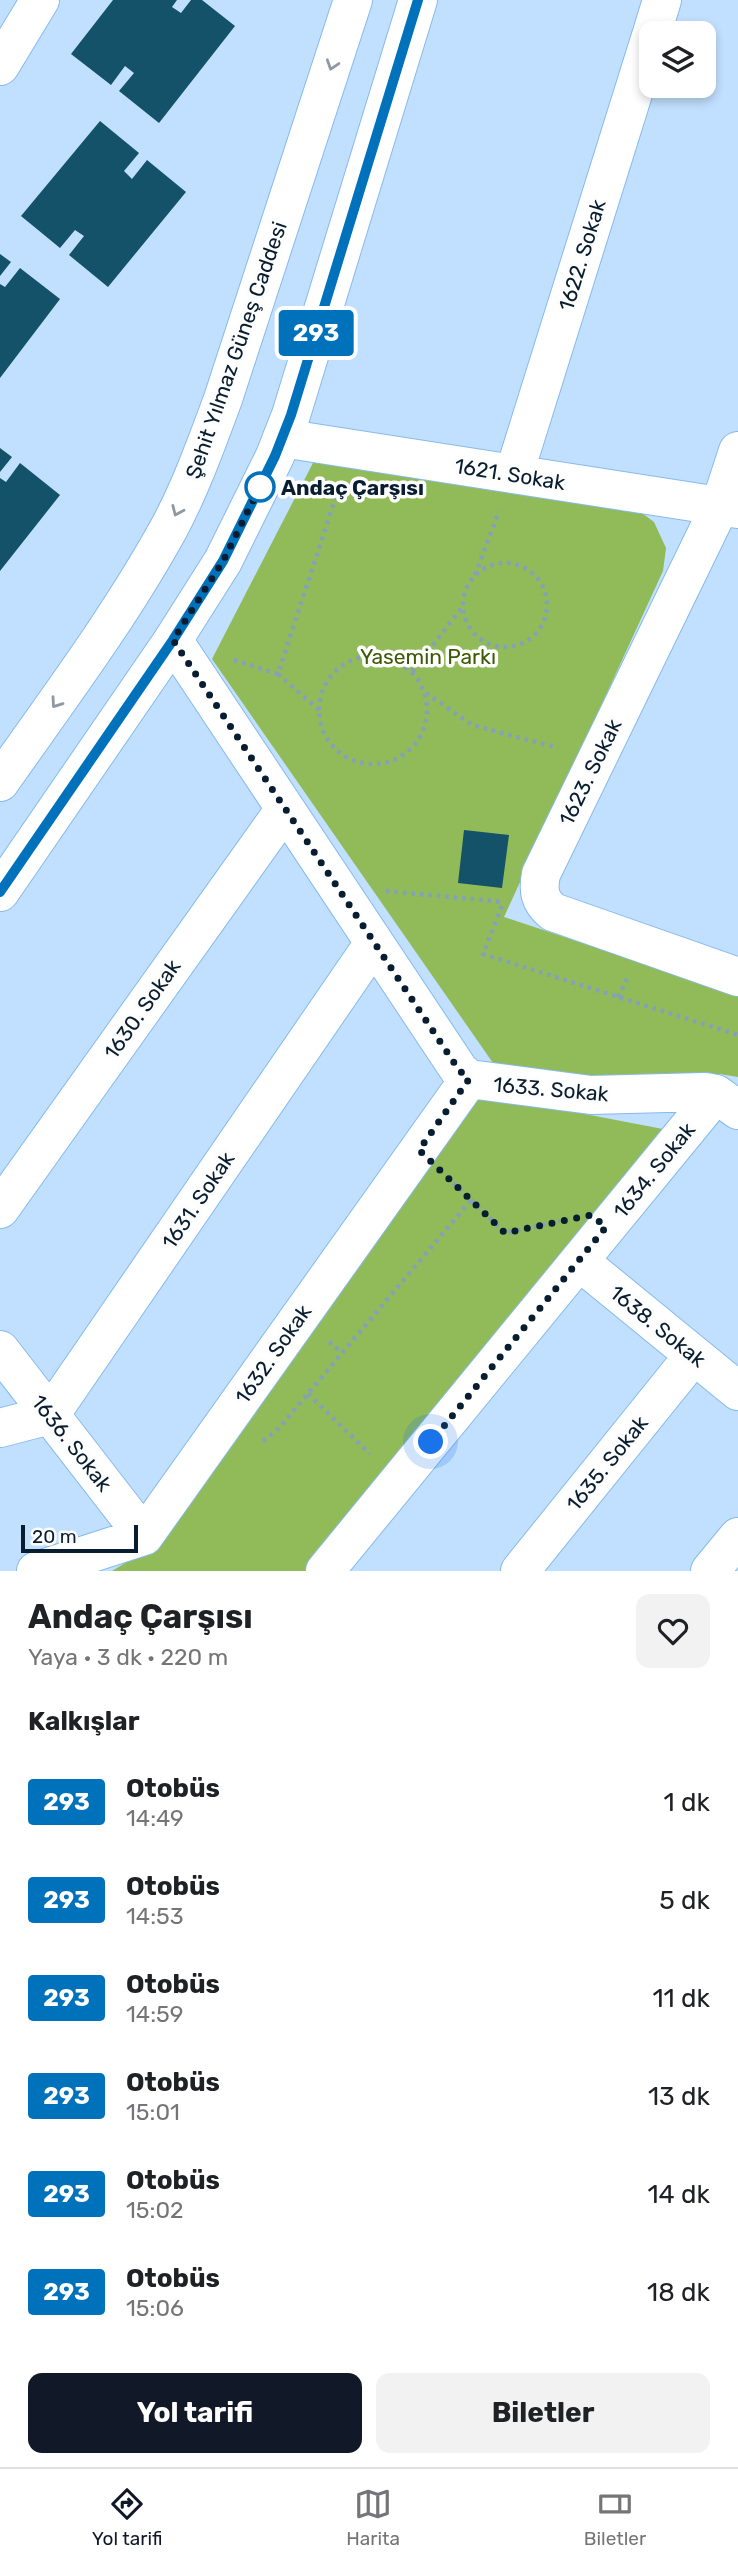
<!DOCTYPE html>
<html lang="tr">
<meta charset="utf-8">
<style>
:root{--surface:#fff;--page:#f2f2f2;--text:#202124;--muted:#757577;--line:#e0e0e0;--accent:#111827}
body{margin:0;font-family:Rubik,sans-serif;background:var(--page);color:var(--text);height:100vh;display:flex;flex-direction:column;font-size:26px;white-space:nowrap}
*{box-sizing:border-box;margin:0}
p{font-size:23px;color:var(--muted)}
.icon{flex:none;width:38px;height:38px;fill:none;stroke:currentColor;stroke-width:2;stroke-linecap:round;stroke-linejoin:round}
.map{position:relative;height:1571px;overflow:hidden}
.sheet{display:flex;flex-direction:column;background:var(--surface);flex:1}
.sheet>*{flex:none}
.badge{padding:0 14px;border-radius:5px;font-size:24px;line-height:46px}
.fabs{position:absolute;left:639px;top:21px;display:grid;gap:14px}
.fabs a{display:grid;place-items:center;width:77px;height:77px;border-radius:14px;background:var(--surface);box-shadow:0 4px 10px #0003;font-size:35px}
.scale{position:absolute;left:21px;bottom:18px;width:117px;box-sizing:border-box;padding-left:7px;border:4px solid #081d2f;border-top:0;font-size:19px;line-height:24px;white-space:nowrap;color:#081d2f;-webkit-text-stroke:5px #fdfdfd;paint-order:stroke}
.you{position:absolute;width:35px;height:35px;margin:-18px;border:5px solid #fff;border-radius:50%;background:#1a73e8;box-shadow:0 0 0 10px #1a73e833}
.map>.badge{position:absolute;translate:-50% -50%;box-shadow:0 0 0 4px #fff}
h2{padding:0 28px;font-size:26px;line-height:63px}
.round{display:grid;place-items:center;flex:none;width:74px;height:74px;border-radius:14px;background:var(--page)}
.headline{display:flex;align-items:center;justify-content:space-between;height:119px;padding:0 28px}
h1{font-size:33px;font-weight:700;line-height:52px}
.cta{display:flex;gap:14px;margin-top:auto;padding:14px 28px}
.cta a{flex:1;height:80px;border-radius:14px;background:var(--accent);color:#fff;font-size:28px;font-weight:700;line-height:80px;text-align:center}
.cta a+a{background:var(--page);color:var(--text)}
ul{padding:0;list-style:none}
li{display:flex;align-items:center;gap:21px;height:98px;padding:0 28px}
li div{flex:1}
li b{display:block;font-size:26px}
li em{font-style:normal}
li .badge{min-width:77px;font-weight:700;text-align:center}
.dock{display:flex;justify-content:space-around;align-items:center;height:98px;border-top:2px solid var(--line);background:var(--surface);font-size:19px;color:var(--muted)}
.dock a{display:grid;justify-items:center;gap:4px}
.dock .on{color:var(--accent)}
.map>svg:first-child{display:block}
</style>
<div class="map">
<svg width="738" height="1571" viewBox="0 0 738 1571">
<rect width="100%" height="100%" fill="#c1dffe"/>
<path fill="#91bb58" d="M315,459L630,504L654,522L666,548L663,571L504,917L738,995V1077L720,1074L592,1077L493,1063L212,659Z
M470,1092L668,1130L307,1571H112L164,1539Z"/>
<path fill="#145269" d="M113,0H177L172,7L181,13L191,0H202L235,26L159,123L119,91L134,73L125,66L111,85L71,54Z
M100,121L139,153L124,171L132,179L147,160L186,192L108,287L69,255L84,236L75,230L60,248L21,216Z
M0,254L11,262L0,276Z
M20,268L60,299L0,378V284L5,287Z
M0,448L12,457L0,472Z
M20,463L60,495L0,571V478L6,482Z
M464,830L509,835L502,888L458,883Z"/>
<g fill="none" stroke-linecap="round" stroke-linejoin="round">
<defs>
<path id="minor" d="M652,33L662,0
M0,66L40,0
M282,438L738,509
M738,451L720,506L541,874C538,890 539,901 553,912L738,977
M514,474L651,36
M173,640L459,1070L469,1079L591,1095L705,1092L716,1094L738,1110
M0,1209L285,809
M579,1261L738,1391
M0,1350L144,1536
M0,1428L50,1415L374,943
M36,1571L144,1536L469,1079
M325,1571L716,1094
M520,1571L694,1355
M710,1571L738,1537"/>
<path id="major" d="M0,782C59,698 120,617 169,528C191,487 207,442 223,399L353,0
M0,892L173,640L223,561L275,456L291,415L418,0"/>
</defs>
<use href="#minor" stroke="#87baec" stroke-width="40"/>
<use href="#major" stroke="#87baec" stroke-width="40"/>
<path stroke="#85a0bb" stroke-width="4.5" stroke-dasharray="3.5 5" stroke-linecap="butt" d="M463 605a42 42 0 1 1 84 0a42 42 0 1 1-84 0Z
M475,575L499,511
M319 710a54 54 0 1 1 108 0a54 54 0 1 1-108 0Z
M234,660L278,674L339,487
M412,672L463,606
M278,674L319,710
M426,693L472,725L558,748
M386,891L503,902
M502,906L483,954L738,1035
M618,997L627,979
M471,1200L505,1233L560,1221
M329,1342L342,1353
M308,1394L370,1454
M263,1441L279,1428L471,1200L447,1177"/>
<use href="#minor" stroke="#fff" stroke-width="38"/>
<use href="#major" stroke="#fff" stroke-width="38"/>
</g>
<defs><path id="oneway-chevron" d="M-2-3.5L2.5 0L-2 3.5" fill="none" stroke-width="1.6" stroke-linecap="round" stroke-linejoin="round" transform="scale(1.75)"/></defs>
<g stroke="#9099a1">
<use href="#oneway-chevron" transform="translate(332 65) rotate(108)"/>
<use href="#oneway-chevron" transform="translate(177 511) rotate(114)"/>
<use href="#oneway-chevron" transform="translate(56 703) rotate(125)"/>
</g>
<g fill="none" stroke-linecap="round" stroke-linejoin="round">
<defs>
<path id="line" d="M0,892L173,640L223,561L275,456L291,415L418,0"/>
</defs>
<use href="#line" stroke="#fff" stroke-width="16"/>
<use href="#line" stroke="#0072bc" stroke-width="10"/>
<path stroke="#081d2f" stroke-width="7" stroke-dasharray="0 12.6" d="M260,487L265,477L223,561L173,640L459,1070L469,1079L419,1150L505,1233L591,1215L606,1227L431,1442"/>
</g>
<circle fill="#fff" stroke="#0072bc" stroke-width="3.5" cx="260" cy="487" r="14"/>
<g text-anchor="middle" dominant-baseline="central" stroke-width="7" stroke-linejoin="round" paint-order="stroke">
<g font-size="21" fill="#081d2f" stroke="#fdfdfd">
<text transform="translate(582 255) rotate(-73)">1622. Sokak</text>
<text transform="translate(236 350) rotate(-71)">Şehit Yılmaz Güneş Caddesi</text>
<text transform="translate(510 474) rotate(9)">1621. Sokak</text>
<text transform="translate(590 772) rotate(-64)">1623. Sokak</text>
<text transform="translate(142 1009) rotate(-55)">1630. Sokak</text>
<text transform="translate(551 1089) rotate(5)">1633. Sokak</text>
<text transform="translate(654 1170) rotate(-51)">1634. Sokak</text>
<text transform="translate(198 1200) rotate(-56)">1631. Sokak</text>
<text transform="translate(658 1326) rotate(39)">1638. Sokak</text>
<text transform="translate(273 1354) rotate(-55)">1632. Sokak</text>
<text transform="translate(72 1443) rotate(52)">1636. Sokak</text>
<text transform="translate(607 1463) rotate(-51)">1635. Sokak</text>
</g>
<g font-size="21" font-weight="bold" fill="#081d2f" stroke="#fdfdfd" text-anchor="start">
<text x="281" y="487">Andaç Çarşısı</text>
</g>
<g font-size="21" fill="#3c5906" stroke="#fdfdfd">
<text x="428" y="656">Yasemin Parkı</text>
</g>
</g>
</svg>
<div class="fabs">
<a><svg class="icon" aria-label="layers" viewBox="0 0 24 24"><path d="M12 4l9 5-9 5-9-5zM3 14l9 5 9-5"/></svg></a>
</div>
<div class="scale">20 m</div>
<div class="you" style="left:431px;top:1442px"></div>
<b class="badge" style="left:316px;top:333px;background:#0072bc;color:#fff">293</b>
</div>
<section class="sheet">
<div class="headline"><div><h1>Andaç Çarşısı</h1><p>Yaya · 3 dk · 220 m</p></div><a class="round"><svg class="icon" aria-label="heart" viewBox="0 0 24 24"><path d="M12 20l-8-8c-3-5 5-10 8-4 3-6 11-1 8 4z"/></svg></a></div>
<h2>Kalkışlar</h2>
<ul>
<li><span class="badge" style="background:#0072bc;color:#fff">293</span><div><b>Otobüs</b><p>14:49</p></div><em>1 dk</em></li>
<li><span class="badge" style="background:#0072bc;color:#fff">293</span><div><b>Otobüs</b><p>14:53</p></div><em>5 dk</em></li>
<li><span class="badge" style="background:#0072bc;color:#fff">293</span><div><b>Otobüs</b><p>14:59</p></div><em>11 dk</em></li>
<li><span class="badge" style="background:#0072bc;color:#fff">293</span><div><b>Otobüs</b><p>15:01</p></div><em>13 dk</em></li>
<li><span class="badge" style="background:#0072bc;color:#fff">293</span><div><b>Otobüs</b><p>15:02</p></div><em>14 dk</em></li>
<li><span class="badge" style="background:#0072bc;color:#fff">293</span><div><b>Otobüs</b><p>15:06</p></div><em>18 dk</em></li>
</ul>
<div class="cta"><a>Yol tarifi</a><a>Biletler</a></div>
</section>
<nav class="dock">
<a class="on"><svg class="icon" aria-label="directions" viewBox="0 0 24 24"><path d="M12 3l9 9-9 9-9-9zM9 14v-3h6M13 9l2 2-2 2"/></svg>Yol tarifi</a>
<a><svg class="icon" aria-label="map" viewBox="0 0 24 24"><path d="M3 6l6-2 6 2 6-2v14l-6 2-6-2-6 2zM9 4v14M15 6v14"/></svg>Harita</a>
<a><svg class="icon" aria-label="tickets" viewBox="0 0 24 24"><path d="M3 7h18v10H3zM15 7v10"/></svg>Biletler</a>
</nav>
